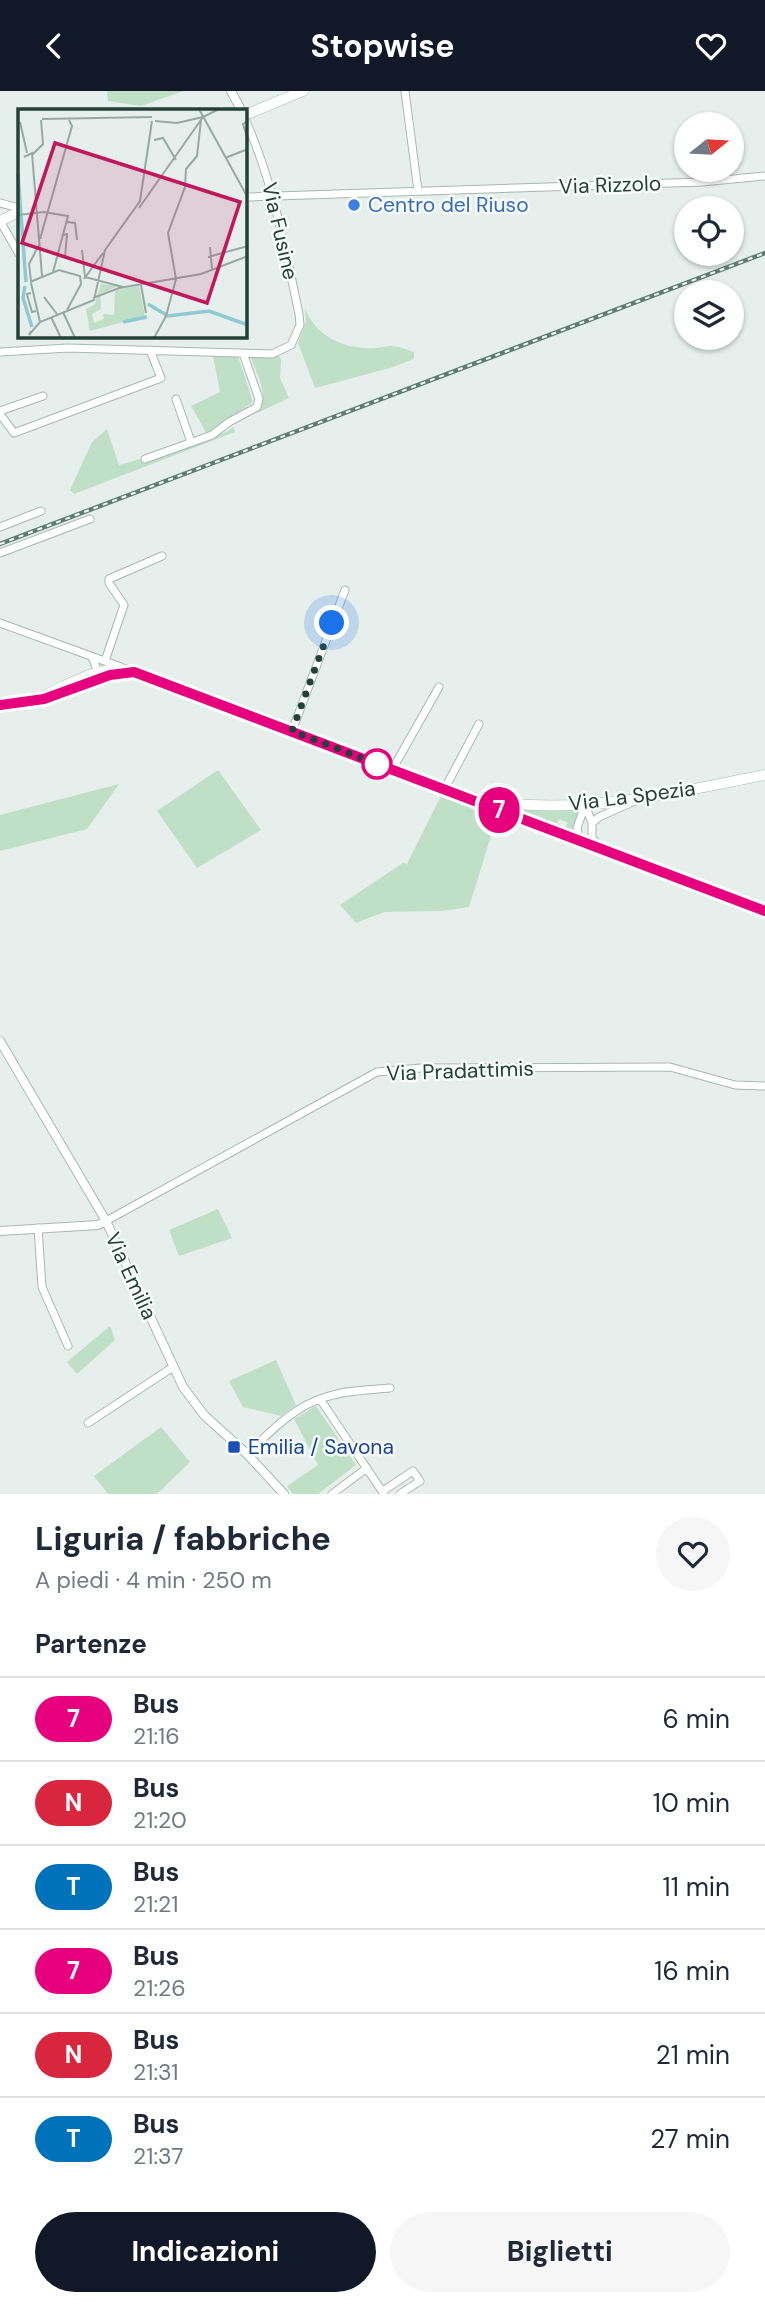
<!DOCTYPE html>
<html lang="it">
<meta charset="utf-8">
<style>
:root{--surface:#fff;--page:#f6f6f7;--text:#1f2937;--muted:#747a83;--line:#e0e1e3;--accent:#111827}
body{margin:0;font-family:"DM Sans",sans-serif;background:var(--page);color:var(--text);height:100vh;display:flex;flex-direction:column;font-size:26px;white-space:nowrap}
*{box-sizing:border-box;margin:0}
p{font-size:23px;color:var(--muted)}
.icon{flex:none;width:38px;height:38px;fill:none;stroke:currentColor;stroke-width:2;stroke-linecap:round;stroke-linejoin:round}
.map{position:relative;height:1403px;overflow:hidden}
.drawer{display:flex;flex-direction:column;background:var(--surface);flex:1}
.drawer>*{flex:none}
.badge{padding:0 14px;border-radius:23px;font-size:24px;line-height:46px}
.needle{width:46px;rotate:72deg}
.buttons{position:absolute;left:674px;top:21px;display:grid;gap:14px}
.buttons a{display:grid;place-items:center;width:70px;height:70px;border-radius:50%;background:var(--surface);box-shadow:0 2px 5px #0004;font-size:35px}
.you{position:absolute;width:35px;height:35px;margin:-18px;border:5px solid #fff;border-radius:50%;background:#1a73e8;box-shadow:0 0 0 10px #1a73e833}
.map>.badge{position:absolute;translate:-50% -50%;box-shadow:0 0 0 4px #fff}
h2{padding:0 35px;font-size:26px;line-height:63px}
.round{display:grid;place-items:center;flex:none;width:74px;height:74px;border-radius:37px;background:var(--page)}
.headline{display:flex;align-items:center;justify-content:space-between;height:119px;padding:0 35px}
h1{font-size:33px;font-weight:700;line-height:52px}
.button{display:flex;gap:14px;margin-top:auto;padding:14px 35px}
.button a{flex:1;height:80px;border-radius:42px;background:var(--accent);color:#fff;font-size:28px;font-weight:700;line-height:80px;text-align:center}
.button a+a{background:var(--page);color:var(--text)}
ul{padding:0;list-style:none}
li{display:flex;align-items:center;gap:21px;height:84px;padding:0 35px;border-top:2px solid var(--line)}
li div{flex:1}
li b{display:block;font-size:26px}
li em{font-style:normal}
li .badge{min-width:77px;font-weight:700;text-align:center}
header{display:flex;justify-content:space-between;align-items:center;height:91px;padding:0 35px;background:var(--accent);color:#fff;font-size:32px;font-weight:700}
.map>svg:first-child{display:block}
</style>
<header><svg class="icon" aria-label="back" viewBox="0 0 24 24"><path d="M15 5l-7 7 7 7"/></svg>Stopwise<svg class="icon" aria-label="heart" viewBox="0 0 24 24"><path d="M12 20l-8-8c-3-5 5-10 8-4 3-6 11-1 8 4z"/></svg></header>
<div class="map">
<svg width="765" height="1403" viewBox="0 0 765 1403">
<rect width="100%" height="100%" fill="#e6efeb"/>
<path fill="#bfdfc7" d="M107,0H184L141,15L108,10Z
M305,218C317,246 345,259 375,257C380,257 386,255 391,255C399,255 407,259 414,261V268L390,277L315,297L298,252L306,231Z
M250,264H278L281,268L280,287L289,307L257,322C271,305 256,283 250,264Z
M213,265H238L253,311L207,343L191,315L220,301Z
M233,336L235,341L74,403L70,399L92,351L107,338L119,374L140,368L145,371L228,340Z
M218,679L261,739L197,777L157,720Z
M119,693L87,738L0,760V724Z
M444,699L498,722L469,816L441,820L384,821L356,832L340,814L403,772L407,773Z
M488,714L533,718L582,719L575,747L561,741L568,732L559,728L557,732L561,734L558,740Z
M218,1118L232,1147L179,1165L169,1139Z
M110,1235L115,1249L77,1283L67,1271Z
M276,1269L296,1314L281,1325L243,1316L229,1290Z
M316,1315L356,1374L318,1403H293L287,1395L318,1374L294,1328Z
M161,1336L190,1371L157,1403H108L94,1385Z"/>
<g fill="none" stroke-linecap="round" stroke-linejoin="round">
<defs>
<path id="minor" d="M405,0L418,100
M245,106L702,91L765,85
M0,112L19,117
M0,130L19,163
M0,261L68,257L272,263L291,254L300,234L299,223C285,157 273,90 245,28
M176,308L191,351
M0,320L43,305
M0,323L14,342L161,287L150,259
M145,368L212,344L229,331L257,316L259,308L243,262
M0,436L41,420
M0,462L90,428
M0,532L121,576
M92,566L98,581L106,585
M105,570L124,514L109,492V488L162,465
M292,640L345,499
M392,679L439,596
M444,699L479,633
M477,711L765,820
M585,714L592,732V747L601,757
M592,732L599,726L635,710
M580,751L577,737L585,714
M106,1130L377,981L421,977L670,976L735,994L765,995
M38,1137L42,1196L68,1255
M320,1308L384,1403
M88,1332L173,1276
M247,1363C270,1341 294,1315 326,1306C346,1299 369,1299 390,1297
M383,1400L413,1380L420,1390L400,1403
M332,1403L367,1377"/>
<path id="tertiary" d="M231,0L241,19
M0,950L106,1130L183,1296L204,1324L247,1363L284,1403
M0,1140L98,1134L106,1130"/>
<path id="secondary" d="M245,24L303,0
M0,130L19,121
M30,610C61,600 92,574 126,579L444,699C550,733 660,704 765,684
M0,614L34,609"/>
</defs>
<use href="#minor" stroke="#a8b7b2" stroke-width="9"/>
<use href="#tertiary" stroke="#a8b7b2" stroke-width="10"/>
<use href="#secondary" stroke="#a4bbb2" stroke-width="11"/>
<use href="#minor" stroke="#fff" stroke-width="7"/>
<use href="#tertiary" stroke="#fff" stroke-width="8"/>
<use href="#secondary" stroke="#fff" stroke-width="10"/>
<defs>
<path id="rail" d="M0,453L765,162"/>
</defs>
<use href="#rail" stroke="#5f7c74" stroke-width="4.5"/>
<use href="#rail" stroke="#f7fbf9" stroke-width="2" stroke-dasharray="5" stroke-linecap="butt"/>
</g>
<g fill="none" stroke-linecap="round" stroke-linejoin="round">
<defs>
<path id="line" d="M0,614L44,608L110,584L134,581L765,820"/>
</defs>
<use href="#line" stroke="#fff" stroke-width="16"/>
<use href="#line" stroke="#e6007e" stroke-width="10"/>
<path stroke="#244139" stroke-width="7" stroke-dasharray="0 12.6" d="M332,532L292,640L377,673"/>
</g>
<circle fill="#3f7fe0" stroke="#f7fbf9" stroke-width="2.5" cx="354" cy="114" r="7"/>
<circle fill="#fff" stroke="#e6007e" stroke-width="3.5" cx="377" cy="673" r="14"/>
<rect fill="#1a4fb4" stroke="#f7fbf9" stroke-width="2.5" x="227" y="1349" width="14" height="14" rx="3.5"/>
<g text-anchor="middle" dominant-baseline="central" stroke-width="5" stroke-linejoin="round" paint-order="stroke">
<g font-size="21" fill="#244139" stroke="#f7fbf9">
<text transform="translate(610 94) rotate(-2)">Via Rizzolo</text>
<text transform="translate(280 140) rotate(77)">Via Fusine</text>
<text transform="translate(632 705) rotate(-7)">Via La Spezia</text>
<text transform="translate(460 980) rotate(-2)">Via Pradattimis</text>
<text transform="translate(131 1185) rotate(65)">Via Emilia</text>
</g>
<g font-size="21" fill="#366cbe" stroke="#f7fbf9" text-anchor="start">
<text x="368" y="114">Centro del Riuso</text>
</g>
<g font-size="21" fill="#164399" stroke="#f7fbf9" text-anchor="start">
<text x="248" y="1356">Emilia / Savona</text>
</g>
</g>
<g transform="translate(18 18)">
<rect width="229" height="229" fill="#e6efeb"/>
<path d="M83,175L100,177L82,185L83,200L74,205L76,214L86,210L85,205L96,206L97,181L121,177L127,207L72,222L68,200L77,195Z" fill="#bfdfc7"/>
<path fill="none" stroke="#8fcad3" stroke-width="3.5" d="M0,65L8,173M7,177L5,189L14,218M130,195L150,207L191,202L230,216M105,213L129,208"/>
<path fill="none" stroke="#98a9a4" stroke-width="2" d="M181,0L230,89M24,10L134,8M137,12L159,14L185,8M230,12L225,15L230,31M2,13L9,44M136,31L145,29L158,51M14,46L25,35L23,11M6,48L14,44L24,167M207,49L230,40M121,99L185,8L201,0M0,106L26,103L50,107L35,163M49,113L57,114L59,131M45,126L49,125L47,148M22,130L54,17L51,11M192,138L194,160M64,141L67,168M87,141L122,92L134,12M190,148L230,137M67,168L105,178M66,170L85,144M13,172L11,155L21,136M12,173L41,161L62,167L63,175L49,201M13,174L22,213M123,176L128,204M13,184L9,185L11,193L14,203L18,202M26,188L39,205M75,189L101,179L183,165L230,147M45,203L57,229M33,208L43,229M13,222L11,226L22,213L76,191L87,141M136,229L148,207L158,170L150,124L167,78L168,60L179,47L183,11"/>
<path fill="#c2185b" fill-opacity="0.15" stroke="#c2185b" stroke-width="3.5" d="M37,34L222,93L189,194L4,134Z"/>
<rect width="229" height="229" fill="none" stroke="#244139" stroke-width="3.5"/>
</g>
</svg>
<div class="buttons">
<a><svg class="needle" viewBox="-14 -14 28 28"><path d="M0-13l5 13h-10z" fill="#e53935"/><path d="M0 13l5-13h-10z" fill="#747a83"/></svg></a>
<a><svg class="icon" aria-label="locate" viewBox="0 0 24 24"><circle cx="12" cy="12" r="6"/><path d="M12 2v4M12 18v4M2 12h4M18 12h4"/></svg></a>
<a><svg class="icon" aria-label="layers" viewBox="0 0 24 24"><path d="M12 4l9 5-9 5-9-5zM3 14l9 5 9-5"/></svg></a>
</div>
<div class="you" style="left:332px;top:532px"></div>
<b class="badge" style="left:499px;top:719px;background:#e6007e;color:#fff">7</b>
</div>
<section class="drawer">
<div class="headline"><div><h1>Liguria / fabbriche</h1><p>A piedi · 4 min · 250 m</p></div><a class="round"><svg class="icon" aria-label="heart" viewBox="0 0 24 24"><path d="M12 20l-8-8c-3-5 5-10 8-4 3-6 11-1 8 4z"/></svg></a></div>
<h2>Partenze</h2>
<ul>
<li><span class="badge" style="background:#e6007e;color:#fff">7</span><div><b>Bus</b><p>21:16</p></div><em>6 min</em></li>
<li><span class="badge" style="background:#d7263d;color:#fff">N</span><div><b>Bus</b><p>21:20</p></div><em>10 min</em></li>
<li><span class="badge" style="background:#0072bc;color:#fff">T</span><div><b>Bus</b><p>21:21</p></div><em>11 min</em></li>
<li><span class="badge" style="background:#e6007e;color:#fff">7</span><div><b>Bus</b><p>21:26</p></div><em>16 min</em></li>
<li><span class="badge" style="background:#d7263d;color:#fff">N</span><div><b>Bus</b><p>21:31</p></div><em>21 min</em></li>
<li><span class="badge" style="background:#0072bc;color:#fff">T</span><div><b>Bus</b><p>21:37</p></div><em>27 min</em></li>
</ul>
<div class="button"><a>Indicazioni</a><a>Biglietti</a></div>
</section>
